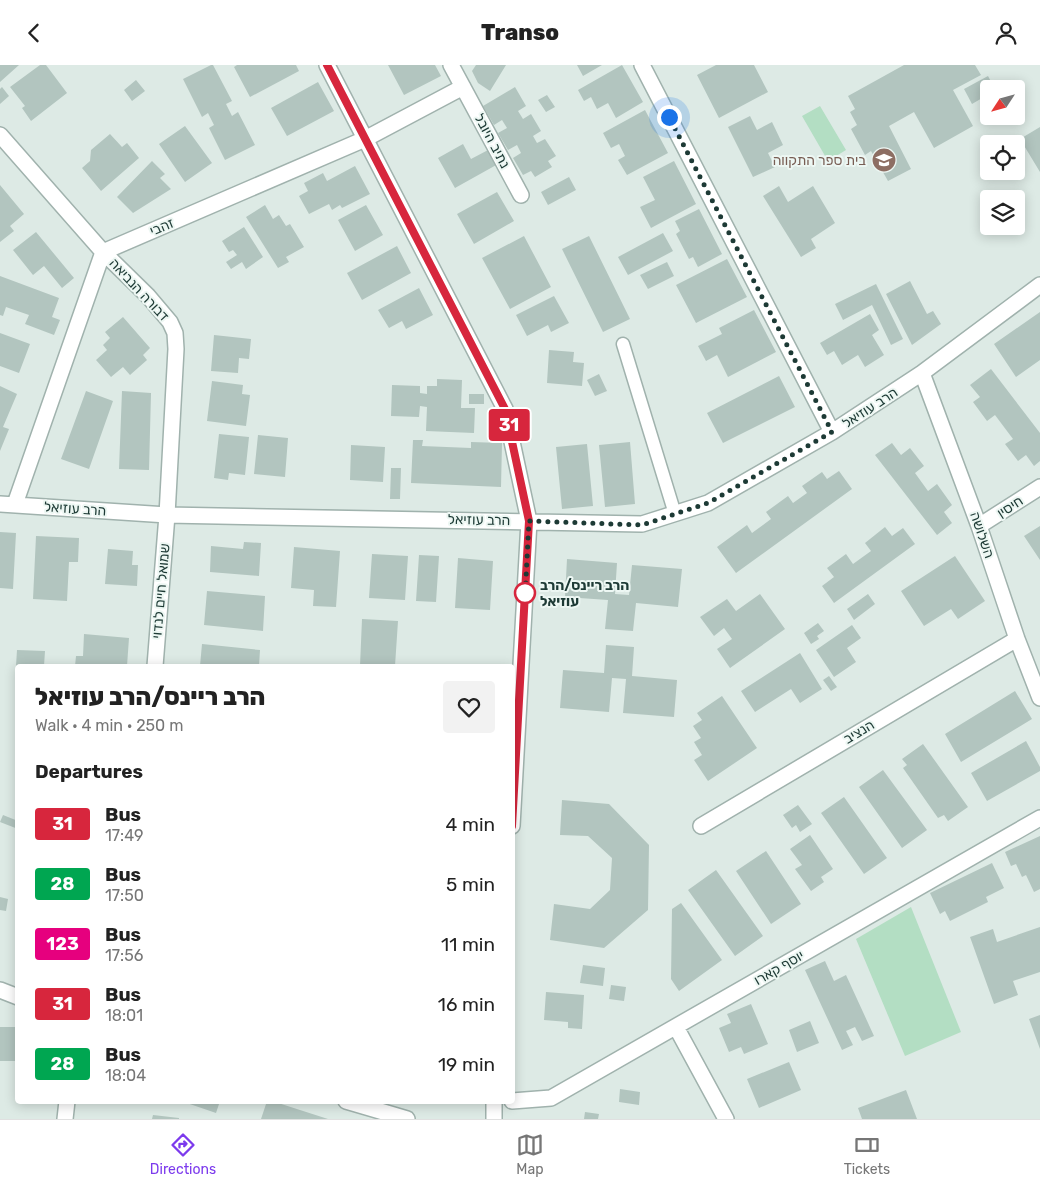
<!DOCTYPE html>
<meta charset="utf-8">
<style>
:root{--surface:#fff;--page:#f2f2f2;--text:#222;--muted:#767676;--line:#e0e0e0;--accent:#7c3aed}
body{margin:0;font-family:Rubik,Heebo,sans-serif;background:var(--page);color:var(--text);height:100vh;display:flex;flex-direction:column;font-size:19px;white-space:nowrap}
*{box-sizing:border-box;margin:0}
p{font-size:16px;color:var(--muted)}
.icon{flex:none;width:28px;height:28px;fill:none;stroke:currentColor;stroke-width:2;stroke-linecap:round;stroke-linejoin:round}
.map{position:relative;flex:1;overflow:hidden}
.details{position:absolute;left:15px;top:599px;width:500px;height:440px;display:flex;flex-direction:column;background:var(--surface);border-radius:5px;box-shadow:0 2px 12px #0003}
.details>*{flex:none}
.badge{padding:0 10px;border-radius:4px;font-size:18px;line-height:32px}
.needle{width:32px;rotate:234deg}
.controls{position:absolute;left:980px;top:15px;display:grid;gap:10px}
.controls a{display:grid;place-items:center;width:45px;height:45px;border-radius:5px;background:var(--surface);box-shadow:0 2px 12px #0003;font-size:25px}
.you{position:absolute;width:25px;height:25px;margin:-12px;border:4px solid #fff;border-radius:50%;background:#1a73e8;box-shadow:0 0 0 8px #1a73e833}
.map>.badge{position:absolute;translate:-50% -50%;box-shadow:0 0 0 2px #fff}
h2{padding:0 20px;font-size:19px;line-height:45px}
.round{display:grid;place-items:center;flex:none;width:52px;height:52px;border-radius:5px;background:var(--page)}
.head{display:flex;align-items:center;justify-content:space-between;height:85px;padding:0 20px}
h1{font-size:24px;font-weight:800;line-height:38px}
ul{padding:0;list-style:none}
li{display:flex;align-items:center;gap:15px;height:60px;padding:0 20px}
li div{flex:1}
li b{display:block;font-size:19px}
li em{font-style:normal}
li .badge{min-width:55px;font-weight:700;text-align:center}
header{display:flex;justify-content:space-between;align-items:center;height:65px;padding:0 20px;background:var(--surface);font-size:22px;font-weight:800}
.menu{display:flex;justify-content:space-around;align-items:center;height:70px;border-top:1px solid var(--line);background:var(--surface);font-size:14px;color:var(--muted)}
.menu a{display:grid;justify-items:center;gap:2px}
.menu .active{color:var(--accent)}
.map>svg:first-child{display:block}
</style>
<header><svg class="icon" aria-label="back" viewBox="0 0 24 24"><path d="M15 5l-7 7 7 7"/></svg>Transo<svg class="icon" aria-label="person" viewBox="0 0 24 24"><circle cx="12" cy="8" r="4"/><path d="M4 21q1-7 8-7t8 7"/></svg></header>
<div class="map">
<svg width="1040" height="1054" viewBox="0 0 1040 1054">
<rect width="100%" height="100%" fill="#ddeae5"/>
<path fill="#b3dec3" d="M820,41L846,85L828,96L802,51Z
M911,842L961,967L905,991L856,874Z"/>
<path fill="#b2c5bf" d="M0,0H19L0,17Z
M40,0H46L67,28L31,56L22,43L25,41L10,22Z
M211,0H213L232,36L226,39L232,51L238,47L255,80L225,95L209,63L214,60L208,48L202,52L183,14Z
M237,0H296L299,6L250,32L234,2Z
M388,0H435L441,11L404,30Z
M476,0H506L490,26L478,18L472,6Z
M577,0H602L583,11Z
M622,0L643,37L616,53L608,38L597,44L591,32L584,36L578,25Z
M716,0H754L768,27L719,53L697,10Z
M904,0H975L981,10L953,25L973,61L934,83L914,47L889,61L911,104L888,116L871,86L865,90L851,64L857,60L850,47L855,44L848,31Z
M988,11L995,24H989V29L972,39L964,24Z
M136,15L145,26L132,36L124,25Z
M318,17L334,46L287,71L271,43Z
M2,22L9,31L0,39V24Z
M515,22L526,41L518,46L523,54L531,49L541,66L533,71L537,78L545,74L556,91L548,96L552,102L535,112L531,106L523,110L513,93L521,88L517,80L508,85L498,68L507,63L502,55L494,60L483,41Z
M547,30L555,42L546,47L538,35Z
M645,45L668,88L627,110L618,95L625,91L619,79L611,83L603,68Z
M750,51L757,65L772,57L783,80L768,88L775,102L753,112L728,62Z
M185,61L212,98L185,117L159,79Z
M1040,62V107L1020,74Z
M110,69L122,82L127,78L139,93L101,126L82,103L90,96L91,85Z
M463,79L471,94L490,84L498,99L455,123L438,93Z
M152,96L165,109L160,113L171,124L133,148L117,132Z
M674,96L696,139L651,163L640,142L655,135L643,112Z
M355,101L370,129L342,143L340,140L332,145L329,139L309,149L299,131L308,126L304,118L323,108L327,116Z
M569,112L576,125L548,140L541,127Z
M0,120L24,149L10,161L14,166L0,177Z
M779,121L788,137L813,121L835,158L811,174L816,183L801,192L763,131Z
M497,127L514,156L474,179L457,149Z
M265,140L273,154L279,150L286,161L290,159L304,182L286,192L289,197L278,203L246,152Z
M366,140L383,170L355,186L338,155Z
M699,144L722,189L698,202L693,192L689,194L676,169L680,166L675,156Z
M244,162L263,192L246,204L242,197L231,204L226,197L237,190L233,185L229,187L222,176Z
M36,167L74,213L62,223L44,201L33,210L13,185Z
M663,168L673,186L628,210L618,192Z
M524,171L551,222L510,244L482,193Z
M589,171L630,254L603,267L562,184Z
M397,181L411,208L362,235L347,208Z
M727,194L747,232L696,258L676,220Z
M667,197L674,211L648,224L640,210Z
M0,211L59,233L52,252L60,255L54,270L25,259L29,250L6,242L3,251L0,250Z
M910,216L927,249L933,246L941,259L912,280L886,229Z
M876,219L903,274L891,280L872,240L843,255L835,239Z
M419,223L433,250L406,264L402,256L389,263L378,245Z
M554,231L569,258L551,267L548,260L527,271L516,250Z
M754,245L776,287L728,312L717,290L706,296L698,281L722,269L719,263Z
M1040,247V295L1016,312L994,279Z
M870,249L879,265L872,270L884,290L865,302L858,290L842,300L834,286L827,290L820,278Z
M123,252L150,283L143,290L147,295L130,310L123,302L111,312L96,295L107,285L103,280L110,273L105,267Z
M0,268L30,279L19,308L0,301Z
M214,270L251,274L249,294L239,293L238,308L211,306Z
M549,285L574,287L573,297L584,298L582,321L547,318Z
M991,304L1040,368V396L1034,401L1026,390L1018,396L1005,379L1013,374L995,350L987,356L973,337L980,332L970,320Z
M599,309L607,326L595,331L587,315Z
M779,311L795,342L723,378L707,348Z
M437,314L462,315L461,343H475L474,368L426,366L427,342L420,341L419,352L391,351L392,320L420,321V328L427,329V321H437Z
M212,316L243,320L242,329L250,330L246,361L207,356Z
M0,321L17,329L3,362L9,364L0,386Z
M86,326L113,336L89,404L61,394Z
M122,326L151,328L149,405L119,404Z
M469,329H484V339H469Z
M219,369L249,372L245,410L229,408L228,415L214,413Z
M258,370L288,373L285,412L254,409Z
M413,375H423L422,381L471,383V377L502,378L501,422L411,418Z
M630,377L635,439L605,442L599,380Z
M892,378L901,390L910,383L924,401L915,408L928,426L937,419L952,440L944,447L952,458L937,470L875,390Z
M587,379L593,441L562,444L556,382Z
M351,380L385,382L383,417L350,415Z
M391,403H401L400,434H390Z
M839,406L852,424L736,508L717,482L747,460L752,468L771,454L766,447L788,431L793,438L807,428L802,421L822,407L827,414Z
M1040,461V495L1024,471Z
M885,462L892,471L903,463L915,479L834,538L822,521L834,512L827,503L846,489L853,499L871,486L865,478Z
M0,467L16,468L13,524L0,523Z
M36,471L79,473L78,497H69L67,536L33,534Z
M244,477L261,478L259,511L210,507L211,481L243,484Z
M294,482L340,486L336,542L313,541L314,525L291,523Z
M108,484L133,486L132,500H138L137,521L105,519Z
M372,489L408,491L405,535L369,533Z
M419,490L439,491L436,537L416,536Z
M955,491L985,536L958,554L951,544L924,561L901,526Z
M458,493L493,496L490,545L455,543Z
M567,494L617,498L615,529L629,530L632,500L682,504L678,542L636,538L633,566L605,564L608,535L565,532Z
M207,526L265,531L263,566L204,560Z
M760,529L785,564L730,603L717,584L732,574L724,563L714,571L700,552L727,534L736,546Z
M868,529L875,539L854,555L847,544Z
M362,554L398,556L395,601H360Z
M818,558L824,566L817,571L819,574L811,579L804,568Z
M852,560L861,573L847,583L856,597L834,612L816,585Z
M84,569L129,573L127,601H75L76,591H83Z
M202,579L260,585L259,601H200Z
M606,580L634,582L632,611L677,615L674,652L623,648L626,614L612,613L609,647L560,643L563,605L604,608Z
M17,585L45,586L44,601H16Z
M800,588L822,624L800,638L791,624L755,647L741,626Z
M829,611L837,622L831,626L823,615Z
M1015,626L1032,654L961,697L945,669Z
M722,631L757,683L708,716L694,695L702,690L694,677L701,673L693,661L702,655L697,648Z
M1026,676L1040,702V706L987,736L971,708Z
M923,679L968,742L948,756L944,750L938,753L903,703L907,700L902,694Z
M883,705L927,765L902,783L859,722Z
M844,732L887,793L864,809L821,748Z
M562,735L609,739L649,780L648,845L604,883L550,875L554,839L590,844L610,825L612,793L588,771L560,770Z
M798,740L812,759L800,767L796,760L792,763L783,750Z
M3,750L18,756V764L0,757Z
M810,770L833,804L821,812L824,817L811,826L795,804L802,800L790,784Z
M1040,771V824L1034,827L1026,810L1022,812L1016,799L1011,801L1005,787Z
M766,786L801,839L771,859L736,806Z
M992,798L1004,823L986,832L988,837L950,856L945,846L940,849L930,828Z
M716,805L763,871L735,891L688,825Z
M0,832L8,834L6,846L0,845Z
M681,838L722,895L679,926L671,914L672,844Z
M1040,862V907L1013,916L1018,930L994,939L970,872L993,864L997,877Z
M825,896L834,916L846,910L874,971L862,976L855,962L846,966L853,980L842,985L805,905Z
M583,900L605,903L603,921L580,918Z
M611,920L626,922L624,936L609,934Z
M546,927L584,930L582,964L568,963V957L544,955Z
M751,939L768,979L744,989L741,982L729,987L719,963L731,958L727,949Z
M1040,950V984L1029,954Z
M810,956L819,978L797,987L789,965Z
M0,962H18V996H0Z
M789,997L801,1025L759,1043L747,1014Z
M620,1024L640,1027L639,1040L619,1037Z
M906,1025L917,1054H862L858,1043Z
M181,1036H220L216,1048Z
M267,1036H272L328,1054H261Z
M585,1047L599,1049L598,1054H584Z
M153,1050L179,1053V1054H152Z"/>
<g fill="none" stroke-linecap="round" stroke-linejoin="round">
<defs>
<path id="lane" d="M623,279L675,449"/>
<path id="street" d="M327,0L505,344L529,456L512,761
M451,0L521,130
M642,0L832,367
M0,70L103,187L148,231L170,257L175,268L176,284L167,450L155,601
M922,308L979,461L1017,574L1040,633
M0,439L167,450L642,459L708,438L832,367L922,308L1040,220
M15,439L103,187L365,74L463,22
M979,461L1040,422
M701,761L1017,574
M0,925L18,932
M676,962L726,1054
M346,1036L407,1054
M512,1036L551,1033L1040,753
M65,1054L67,1036
M494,1054V1036"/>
</defs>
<use href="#lane" stroke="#a0b2ad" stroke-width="15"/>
<use href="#street" stroke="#a0b2ad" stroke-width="18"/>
<use href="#lane" stroke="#fff" stroke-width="12"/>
<use href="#street" stroke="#fff" stroke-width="15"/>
</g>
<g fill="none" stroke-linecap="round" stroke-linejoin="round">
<defs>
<path id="line" d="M327,0L505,344L529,456L512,761"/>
</defs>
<use href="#line" stroke="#fff" stroke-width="11"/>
<use href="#line" stroke="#d7263d" stroke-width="8"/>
<path stroke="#1d3a35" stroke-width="5" stroke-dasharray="0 9" d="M525,528V532L529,456L642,460L708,438L832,367L669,52"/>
</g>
<defs>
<symbol id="school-disc" viewBox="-11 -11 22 22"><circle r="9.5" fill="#8d6e63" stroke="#edf7f3"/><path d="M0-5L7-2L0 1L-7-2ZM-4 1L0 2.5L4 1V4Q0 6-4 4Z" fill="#fff"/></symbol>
</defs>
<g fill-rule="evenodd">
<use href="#school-disc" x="870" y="81" width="28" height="28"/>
</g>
<circle fill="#fff" stroke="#d7263d" stroke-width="2.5" cx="525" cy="528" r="10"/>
<g text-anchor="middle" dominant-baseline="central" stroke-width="4" stroke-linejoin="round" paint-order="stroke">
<g font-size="14" fill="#1d3a35" stroke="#edf7f3">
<text transform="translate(492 76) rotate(62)">נתיב היובל</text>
<text transform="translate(162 162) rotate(-23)">זהבי</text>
<text transform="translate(139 225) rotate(47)">דבורה הנביאה</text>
<text transform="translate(870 343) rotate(-33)">הרב עוזיאל</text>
<text transform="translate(1010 442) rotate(-33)">חיסין</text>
<text transform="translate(75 444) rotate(4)">הרב עוזיאל</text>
<text transform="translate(479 455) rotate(1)">הרב עוזיאל</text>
<text transform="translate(982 470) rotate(71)">השלושה</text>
<text transform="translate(161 526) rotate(-85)">שמואל חיים לנדוי</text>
<text transform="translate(859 667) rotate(-31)">הנציב</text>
<text transform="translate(779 903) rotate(-30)">יוסף קארו</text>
</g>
<g font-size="14" fill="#785e54" stroke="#edf7f3" text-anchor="end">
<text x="866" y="95">בית ספר התקווה</text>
</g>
<g font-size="14" font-weight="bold" fill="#1d3a35" stroke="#edf7f3" text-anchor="start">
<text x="540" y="520">הרב ריינס/הרב<tspan x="540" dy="16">עוזיאל</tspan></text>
</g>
</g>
</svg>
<div class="controls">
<a><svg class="needle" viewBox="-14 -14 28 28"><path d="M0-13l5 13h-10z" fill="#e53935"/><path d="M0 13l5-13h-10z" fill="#767676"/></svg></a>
<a><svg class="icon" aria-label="locate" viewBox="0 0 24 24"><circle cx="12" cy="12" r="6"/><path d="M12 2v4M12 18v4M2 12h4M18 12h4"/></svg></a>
<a><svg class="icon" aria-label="layers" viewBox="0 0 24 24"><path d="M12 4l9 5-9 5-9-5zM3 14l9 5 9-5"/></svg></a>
</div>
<div class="you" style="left:669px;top:52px"></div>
<b class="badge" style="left:509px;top:360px;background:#d7263d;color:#fff">31</b>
<section class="details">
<div class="head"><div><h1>הרב ריינס/הרב עוזיאל</h1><p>Walk · 4 min · 250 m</p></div><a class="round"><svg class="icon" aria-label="heart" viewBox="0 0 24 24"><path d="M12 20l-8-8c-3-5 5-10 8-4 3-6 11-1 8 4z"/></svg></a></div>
<h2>Departures</h2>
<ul>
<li><span class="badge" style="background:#d7263d;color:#fff">31</span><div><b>Bus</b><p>17:49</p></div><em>4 min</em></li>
<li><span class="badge" style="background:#00a651;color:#fff">28</span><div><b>Bus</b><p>17:50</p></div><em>5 min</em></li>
<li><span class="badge" style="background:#e6007e;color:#fff">123</span><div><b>Bus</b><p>17:56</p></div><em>11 min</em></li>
<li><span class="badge" style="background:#d7263d;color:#fff">31</span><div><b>Bus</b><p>18:01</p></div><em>16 min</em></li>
<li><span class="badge" style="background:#00a651;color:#fff">28</span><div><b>Bus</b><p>18:04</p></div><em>19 min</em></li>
</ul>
</section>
</div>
<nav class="menu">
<a class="active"><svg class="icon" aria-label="directions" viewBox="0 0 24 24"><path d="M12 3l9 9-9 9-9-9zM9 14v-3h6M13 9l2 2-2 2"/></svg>Directions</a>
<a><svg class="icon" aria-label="map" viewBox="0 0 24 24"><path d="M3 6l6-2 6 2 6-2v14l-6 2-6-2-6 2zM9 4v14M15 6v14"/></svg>Map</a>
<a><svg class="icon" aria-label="tickets" viewBox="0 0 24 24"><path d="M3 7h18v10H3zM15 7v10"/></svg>Tickets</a>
</nav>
